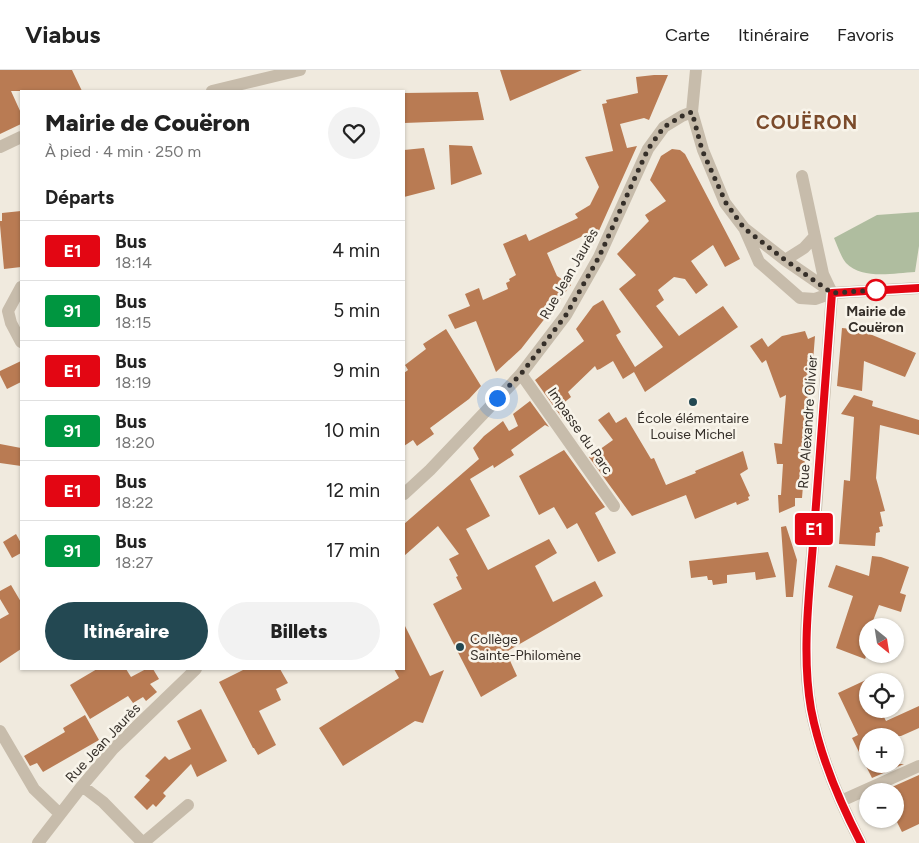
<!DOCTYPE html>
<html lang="fr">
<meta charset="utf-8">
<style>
:root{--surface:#fff;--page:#f2f2f2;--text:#222;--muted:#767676;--line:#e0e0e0;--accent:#234852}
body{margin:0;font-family:Figtree,sans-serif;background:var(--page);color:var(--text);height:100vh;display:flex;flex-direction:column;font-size:19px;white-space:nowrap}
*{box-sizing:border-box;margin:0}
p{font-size:16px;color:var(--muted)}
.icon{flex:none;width:28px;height:28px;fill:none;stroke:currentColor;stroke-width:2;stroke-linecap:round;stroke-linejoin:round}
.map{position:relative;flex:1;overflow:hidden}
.sheet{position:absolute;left:20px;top:20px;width:385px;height:580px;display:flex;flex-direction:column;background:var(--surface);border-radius:0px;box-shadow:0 1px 4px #0004}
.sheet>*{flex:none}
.badge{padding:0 10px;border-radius:4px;font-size:18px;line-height:32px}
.needle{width:32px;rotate:150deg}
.fabs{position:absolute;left:859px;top:548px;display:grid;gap:10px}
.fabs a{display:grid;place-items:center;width:45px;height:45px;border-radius:50%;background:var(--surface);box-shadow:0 1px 4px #0004;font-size:25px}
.you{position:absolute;width:25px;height:25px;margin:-12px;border:4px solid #fff;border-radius:50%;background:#1a73e8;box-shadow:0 0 0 8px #1a73e833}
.map>.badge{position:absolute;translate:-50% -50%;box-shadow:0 0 0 2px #fff}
h2{padding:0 25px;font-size:19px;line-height:45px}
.round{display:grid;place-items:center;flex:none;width:52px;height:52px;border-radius:26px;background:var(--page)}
.overview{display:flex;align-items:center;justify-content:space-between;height:85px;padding:0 25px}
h1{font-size:24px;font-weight:800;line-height:38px}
.action{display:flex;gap:10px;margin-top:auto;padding:10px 25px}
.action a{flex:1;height:58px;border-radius:30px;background:var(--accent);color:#fff;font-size:20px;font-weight:800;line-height:58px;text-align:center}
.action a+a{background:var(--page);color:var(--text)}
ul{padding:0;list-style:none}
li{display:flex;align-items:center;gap:15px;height:60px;padding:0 25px;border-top:1px solid var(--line)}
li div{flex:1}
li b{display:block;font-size:19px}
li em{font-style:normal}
li .badge{min-width:55px;font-weight:700;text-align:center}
header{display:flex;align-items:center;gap:30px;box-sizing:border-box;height:70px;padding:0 25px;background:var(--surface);border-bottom:1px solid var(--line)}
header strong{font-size:24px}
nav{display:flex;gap:28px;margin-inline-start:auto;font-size:18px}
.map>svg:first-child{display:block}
</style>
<header>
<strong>Viabus</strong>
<nav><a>Carte</a><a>Itinéraire</a><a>Favoris</a></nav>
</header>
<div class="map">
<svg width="919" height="773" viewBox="0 0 919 773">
<rect width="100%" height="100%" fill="#f0eade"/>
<path fill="#afbd9f" d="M919,142V176L915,202C894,203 862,210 846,193C841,187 837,175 834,168L877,145Z"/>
<path fill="#b97b53" d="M0,0H72L82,21H11L21,43V54L0,64Z
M500,0H582L510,31Z
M654,5H668L649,50L644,48L620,54L627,78L637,76L593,174L587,164L547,183L557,206L571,215L521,279L496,302L476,251L455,259L448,245L470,236L465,224L479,218L483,230L508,219L506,213L510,211L509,209L516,205L503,174L526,164L529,171L578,148L575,144L590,135L599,117L585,87L613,81L602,34L607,33L606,30L638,23L636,7Z
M478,22L484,50L404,53V23Z
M449,75L472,76L482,104L451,115Z
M424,78L435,119L404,127V80Z
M672,79L680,80L685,84L740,189L725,197L713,175L691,191L708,215L696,224L685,209L674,207L658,220L664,230L656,236L679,266L723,236L738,257L645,322L634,302L623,309L613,291L600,299L597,300L595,296L568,322L571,327L561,335L568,343L562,348L535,310L584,271L576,259L593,236L603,230L621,262L616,265L618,269L635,297L663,277L619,219L636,205L617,184L649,151L645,145L666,131L650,110L661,86Z
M21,141V197L4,199L0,155V151H2V143Z
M842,258L860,260L916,283L905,307L864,291L862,321L837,316Z
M446,259L481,316L469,329L430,358L434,364L417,376L413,370L404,376V303L408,300L405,295L426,279L423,274Z
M805,261L808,269L815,266L802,428H795V436L779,443L778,425H781L783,394H777L774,373L782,374L786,325L780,328L766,290L762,293L750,276L762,268L768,277L782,266Z
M21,291V312L7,319L0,305V301Z
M854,325L873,331L872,336L919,350V365L880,355L876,408L885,441L880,442L883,456L879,457L880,462L876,463L875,476L839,474L844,410L850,411L854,347L841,344Z
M530,331L549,357L545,355L511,380L514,385L494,398L493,395L470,409L490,446L466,459L488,500L549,469L557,483L535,496L553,532L595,511L603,526L506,582L517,606L481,627L433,534L462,519L456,507L458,506L449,489L459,484L438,456L404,486V454L479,389L473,378L484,366L503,351L509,361L518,356L513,344Z
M609,342L616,353L626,347L651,389L654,388L666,415L696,403L695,401L743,381L748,399L740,404L750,426L748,427L749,430L737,435L736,432L695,449L686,425L632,446L589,387L613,370L598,350Z
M0,374L21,378V396L0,393Z
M564,380L605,437L595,443L616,483L598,492L577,453L567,459L554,437L539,445L519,406Z
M786,456L797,490L793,527H786L781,457Z
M16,464L21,473V483L12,488L3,472Z
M768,482L776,507L756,510L755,502L727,505V513L713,515L712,510H708L707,506L691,508L689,491Z
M872,486L881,487L909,497L900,523L906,525L901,542L879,535L871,556H868V582L865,589L836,578L853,526L828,517L836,495L869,506Z
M11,515L21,532V579L0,593V549L9,544L0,529V521Z
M404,554L430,606L444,600L423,653L415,651L343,696L319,658L399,608L394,599H404Z
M97,599H126L131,607L146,599H153L159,609L150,614L157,622L146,631L143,627L133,633L128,626L90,649L70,615Z
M245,599H280L288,613L276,619L281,630L259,641L276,675L258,685L254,678H253L219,612Z
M868,609V639H880L886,651L919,636V658L901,666H868V694H904L872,708L852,668L858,665L838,623Z
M201,639L227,691L197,707L191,694L163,723L166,726L156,737L153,734L147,740L134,727L150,710L145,706L165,686L169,690L191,679L177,651Z
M85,645L99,670L43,702L37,693L30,696L24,686L65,662L63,658Z
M919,705V754L902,762L895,748V721H883Z"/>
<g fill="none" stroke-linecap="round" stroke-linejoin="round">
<path stroke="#c7bcab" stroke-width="12" d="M696,0L692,42L703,80L725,133L744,158L785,190L830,221
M212,21L300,0
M0,77L21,67
M802,106L823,204L832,223C826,300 821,377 815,453C810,513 800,579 811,639C820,686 839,731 861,773
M745,160L759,192L800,228L815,229L832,223L919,218
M785,190L804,178L815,166
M21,217L8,241L11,253L21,272
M521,304L614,436
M404,424L430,400L521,304L566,245L599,187L648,79L664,57L682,46L692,42
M0,661L34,719L60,744
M82,716L103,732L143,773
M841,731L919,696
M38,773L82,716L113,679L196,599
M143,773L188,735"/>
</g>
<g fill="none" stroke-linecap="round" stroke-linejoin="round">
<defs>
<path id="line" d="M861,773C839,731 820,686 811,639C801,581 810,519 814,461C820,382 826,302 832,223L919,218"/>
</defs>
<use href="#line" stroke="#fff" stroke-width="11"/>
<use href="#line" stroke="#e30613" stroke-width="8"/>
<path stroke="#352f29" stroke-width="5" stroke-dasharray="0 9" d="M497,328L521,304L566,245L599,187L648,79L664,57L682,46L692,42L702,80L726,133L744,158L785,190L832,223L879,220H876"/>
</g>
<circle fill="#fff" stroke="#e30613" stroke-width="2.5" cx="876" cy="220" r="10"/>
<g fill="#234852" stroke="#f8f4ea" stroke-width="2">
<circle cx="693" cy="332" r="5"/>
<circle cx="460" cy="577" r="5"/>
</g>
<g text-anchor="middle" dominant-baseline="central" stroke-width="5" stroke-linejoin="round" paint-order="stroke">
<g font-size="14" fill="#352f29" stroke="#f8f4ea">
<text transform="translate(569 204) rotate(-60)">Rue Jean Jaurès</text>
<text transform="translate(808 352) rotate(-86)">Rue Alexandre Olivier</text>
<text transform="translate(580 361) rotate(55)">Impasse du Parc</text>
<text transform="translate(103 673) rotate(-47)">Rue Jean Jaurès</text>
</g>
<g font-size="14" font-weight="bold" fill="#352f29" stroke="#f8f4ea">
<text x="876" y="241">Mairie de<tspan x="876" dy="16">Couëron</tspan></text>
</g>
<g font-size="14" fill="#352f29" stroke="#f8f4ea">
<text x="693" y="348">École élémentaire<tspan x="693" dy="16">Louise Michel</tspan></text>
<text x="470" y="569" text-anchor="start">Collège<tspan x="470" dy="16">Sainte-Philomène</tspan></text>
</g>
<g font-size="19" font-weight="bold" letter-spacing="1" fill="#7b4b2b" stroke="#f8f4ea">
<text x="807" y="52">COUËRON</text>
</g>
</g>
</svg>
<div class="fabs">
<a><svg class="needle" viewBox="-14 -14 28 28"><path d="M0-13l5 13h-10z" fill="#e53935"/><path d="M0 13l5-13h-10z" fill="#767676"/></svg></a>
<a><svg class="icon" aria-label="locate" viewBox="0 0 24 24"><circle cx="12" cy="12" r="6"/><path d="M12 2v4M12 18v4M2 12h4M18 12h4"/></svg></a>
<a>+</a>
<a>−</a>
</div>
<div class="you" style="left:497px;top:328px"></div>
<b class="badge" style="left:814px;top:459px;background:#e30613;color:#fff">E1</b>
<section class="sheet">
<div class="overview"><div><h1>Mairie de Couëron</h1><p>À pied · 4 min · 250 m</p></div><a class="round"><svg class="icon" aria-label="heart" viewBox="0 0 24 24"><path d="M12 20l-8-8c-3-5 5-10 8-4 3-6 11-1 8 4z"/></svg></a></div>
<h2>Départs</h2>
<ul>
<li><span class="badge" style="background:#e30613;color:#fff">E1</span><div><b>Bus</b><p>18:14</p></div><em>4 min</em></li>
<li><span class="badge" style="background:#009640;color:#fff">91</span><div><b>Bus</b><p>18:15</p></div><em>5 min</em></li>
<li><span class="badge" style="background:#e30613;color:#fff">E1</span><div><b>Bus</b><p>18:19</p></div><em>9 min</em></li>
<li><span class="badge" style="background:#009640;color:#fff">91</span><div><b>Bus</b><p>18:20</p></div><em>10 min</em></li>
<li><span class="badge" style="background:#e30613;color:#fff">E1</span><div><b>Bus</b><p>18:22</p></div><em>12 min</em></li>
<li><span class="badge" style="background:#009640;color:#fff">91</span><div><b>Bus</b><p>18:27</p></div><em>17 min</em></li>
</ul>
<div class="action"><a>Itinéraire</a><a>Billets</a></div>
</section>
</div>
